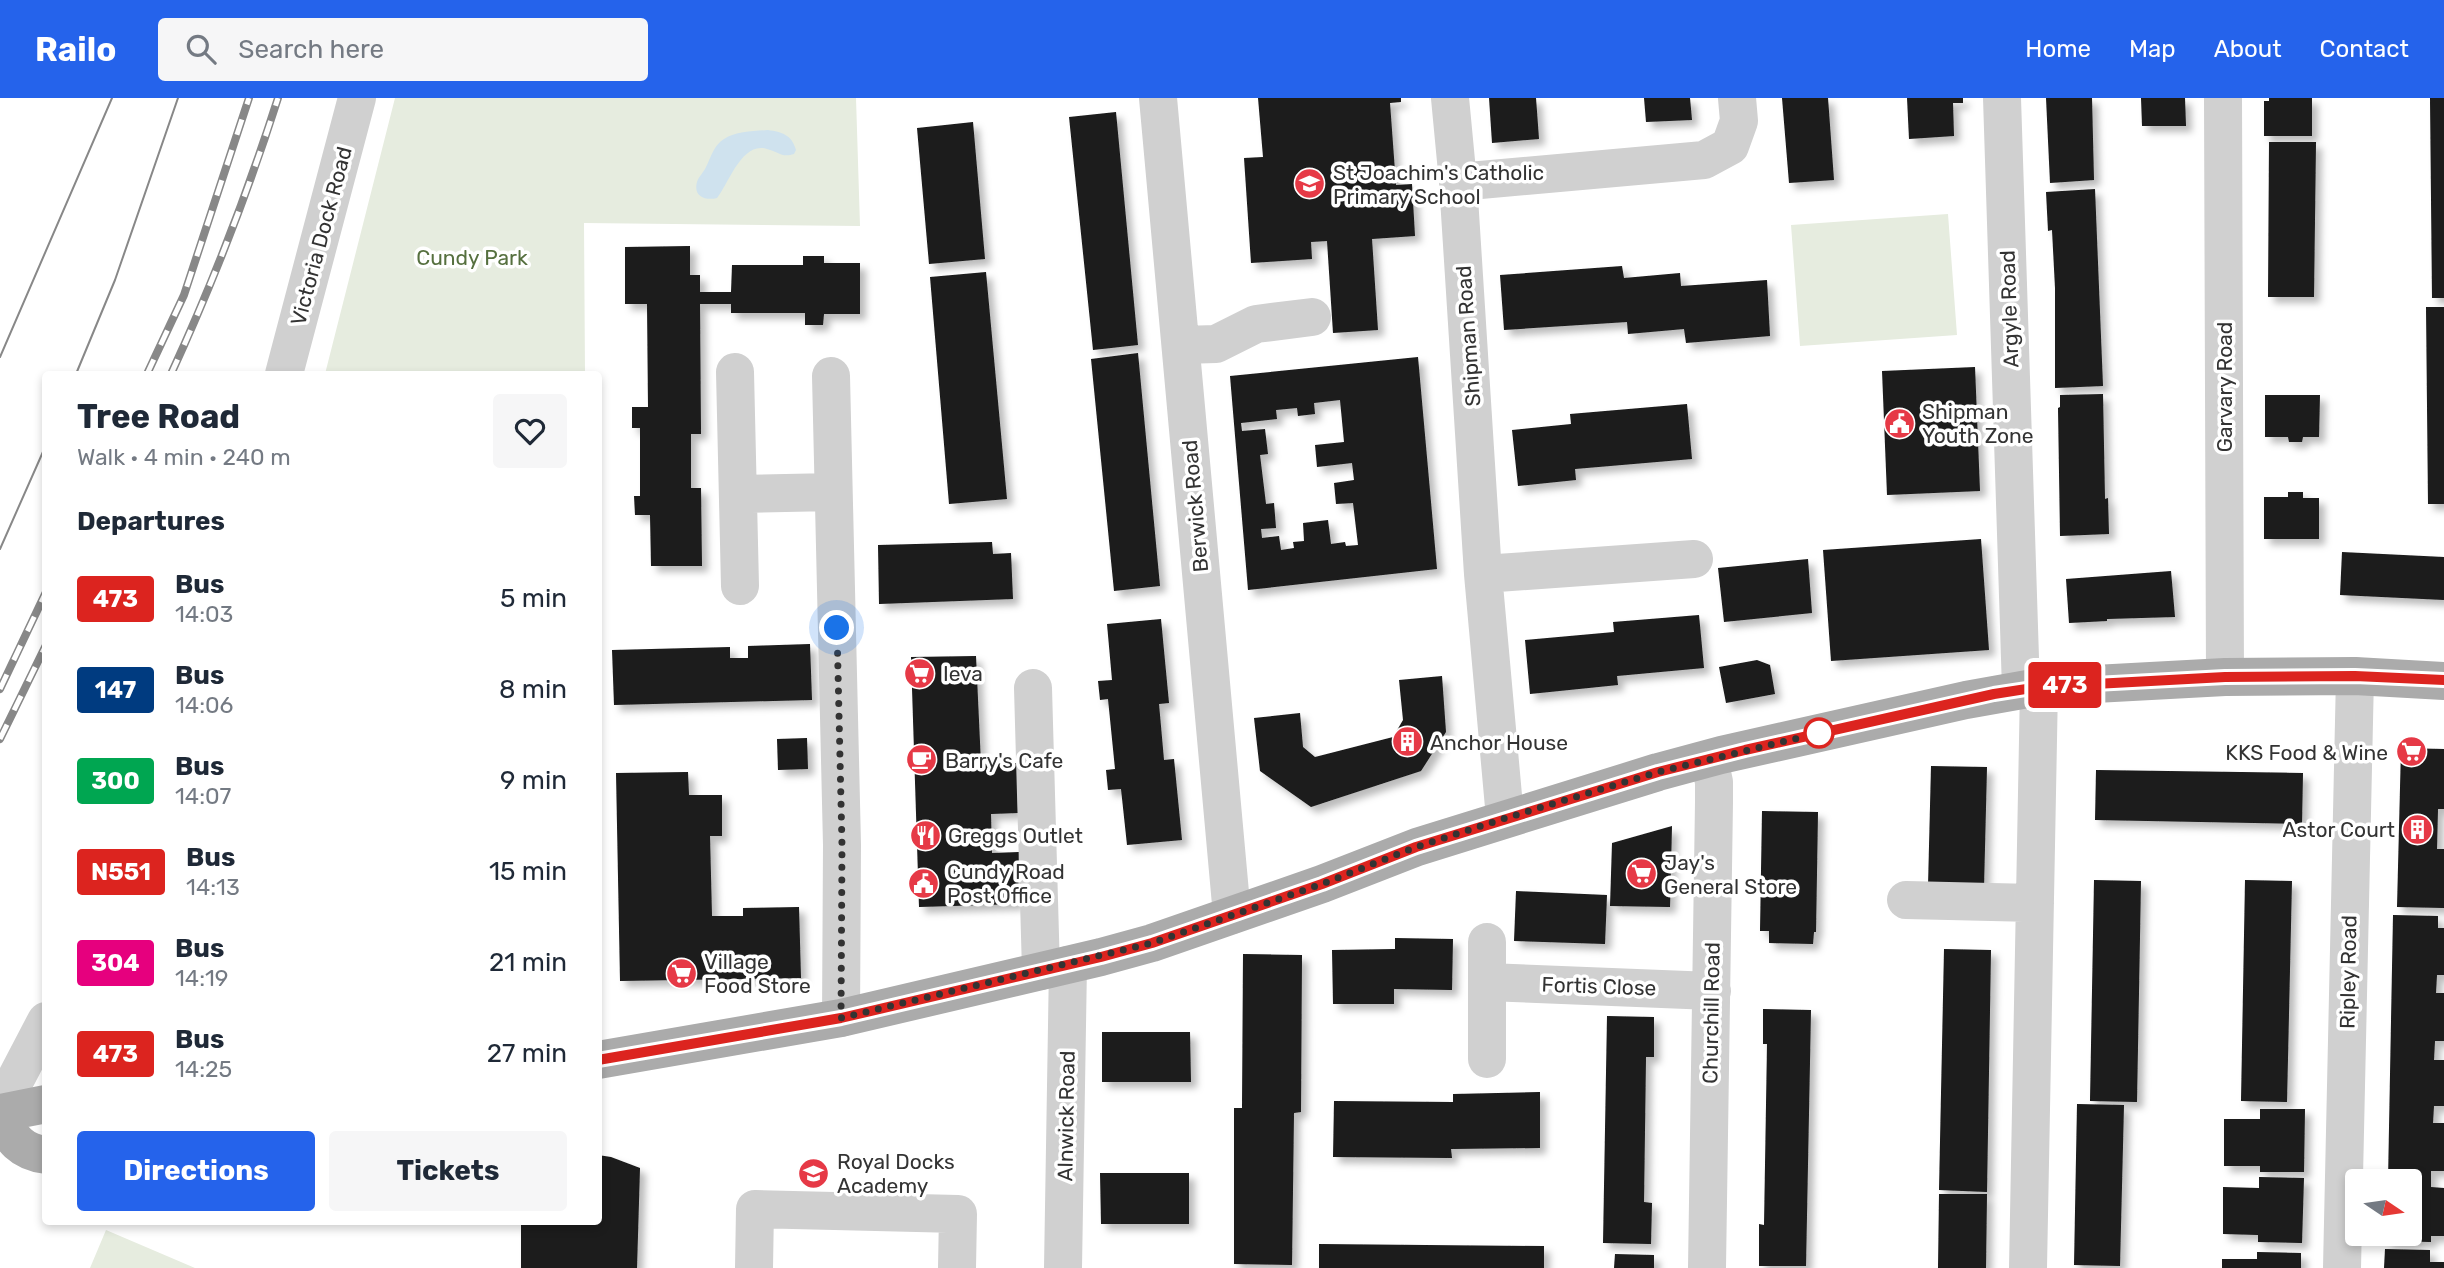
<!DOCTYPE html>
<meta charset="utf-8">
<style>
:root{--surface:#fff;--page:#f6f6f7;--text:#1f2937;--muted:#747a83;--accent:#2563eb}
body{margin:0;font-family:Rubik,sans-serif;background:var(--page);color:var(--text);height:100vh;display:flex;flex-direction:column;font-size:26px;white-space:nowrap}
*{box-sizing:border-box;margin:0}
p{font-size:23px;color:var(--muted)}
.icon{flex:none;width:38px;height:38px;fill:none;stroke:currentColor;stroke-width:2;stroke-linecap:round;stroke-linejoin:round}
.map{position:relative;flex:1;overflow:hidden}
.details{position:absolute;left:42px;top:273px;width:560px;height:854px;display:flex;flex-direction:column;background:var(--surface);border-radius:7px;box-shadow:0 4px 10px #0003}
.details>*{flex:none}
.badge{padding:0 14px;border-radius:5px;font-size:24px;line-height:46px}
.needle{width:46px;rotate:103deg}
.tools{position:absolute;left:2345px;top:1071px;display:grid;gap:14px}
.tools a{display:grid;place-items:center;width:77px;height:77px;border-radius:7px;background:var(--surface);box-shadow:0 4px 10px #0003;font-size:35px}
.you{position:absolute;width:35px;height:35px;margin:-18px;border:5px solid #fff;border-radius:50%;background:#1a73e8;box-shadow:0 0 0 10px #1a73e833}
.map>.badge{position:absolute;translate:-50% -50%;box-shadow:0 0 0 4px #fff}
h2{padding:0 35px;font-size:26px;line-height:63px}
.round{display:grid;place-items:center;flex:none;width:74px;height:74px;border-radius:7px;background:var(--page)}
.head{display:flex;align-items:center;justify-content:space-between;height:119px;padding:0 35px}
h1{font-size:33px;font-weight:700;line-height:52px}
.cta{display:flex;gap:14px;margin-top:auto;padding:14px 35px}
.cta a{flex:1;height:80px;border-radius:7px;background:var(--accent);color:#fff;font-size:28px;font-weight:700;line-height:80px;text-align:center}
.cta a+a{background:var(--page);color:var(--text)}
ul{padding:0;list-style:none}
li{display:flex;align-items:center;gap:21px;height:91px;padding:0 35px}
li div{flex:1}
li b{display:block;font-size:26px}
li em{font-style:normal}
li .badge{min-width:77px;font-weight:700;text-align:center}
header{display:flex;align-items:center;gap:42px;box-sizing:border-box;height:98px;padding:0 35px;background:var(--accent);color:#fff}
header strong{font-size:33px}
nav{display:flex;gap:38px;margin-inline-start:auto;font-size:24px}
.search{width:490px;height:63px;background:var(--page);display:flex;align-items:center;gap:18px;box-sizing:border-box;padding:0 24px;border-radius:7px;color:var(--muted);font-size:26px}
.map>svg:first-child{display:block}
</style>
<header>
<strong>Railo</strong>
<div class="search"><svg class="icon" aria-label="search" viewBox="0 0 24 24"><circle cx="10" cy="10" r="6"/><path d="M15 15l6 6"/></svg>Search here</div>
<nav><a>Home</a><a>Map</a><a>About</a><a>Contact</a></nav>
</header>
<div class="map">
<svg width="2444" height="1170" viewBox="0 0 2444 1170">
<defs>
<filter id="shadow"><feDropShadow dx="6" dy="6" stdDeviation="3.5" flood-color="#0004"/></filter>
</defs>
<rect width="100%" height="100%" fill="#fff"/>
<path fill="#e6ecdf" d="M395,0H856L860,128L584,125L585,276H325Z
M1948,116L1957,237L1800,248L1791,127Z
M106,1132L195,1170H90Z"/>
<path fill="#cfe2ee" d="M768,32C782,34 792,37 796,52L794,56C782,60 779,54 767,51C742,43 729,85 717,100C705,103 693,98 697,84C699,78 704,74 706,69C711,59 714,47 724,41C736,33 754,33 768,32Z"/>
<path fill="#1a1a1a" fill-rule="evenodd" filter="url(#shadow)" d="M1258,0H1401V4L1390,5L1396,87L1412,86L1415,138L1372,141L1378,232L1333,235L1327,143L1311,144L1312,161L1251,165L1244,60L1263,59Z
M1489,0H1536L1539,41L1492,45Z
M1644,0H1690L1692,22L1646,24Z
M1782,0H1828L1834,82L1789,85Z
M1907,0H1963V5H1953L1954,38L1909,41Z
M2046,0H2092L2094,82L2050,85Z
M2141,0H2185L2186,28H2142Z
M2269,0H2312V38H2264V3H2269Z
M2430,0H2444V200H2432Z
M1116,14L1138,247L1093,252L1069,19Z
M973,24L985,161L929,166L917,30Z
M2269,44H2316L2314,199H2268Z
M2095,91L2103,288L2055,290V190L2052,132L2048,133L2046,94Z
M690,148V177H700V194H731L732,167H803V158H824V165H860V216H824L823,227H805V215H731V206H700L701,336H691V390H701L702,468H651L650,417H635L634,398H640V330H632V309H648L647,206H625V149Z
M1622,168L1624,180L1680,175L1681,188L1767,182L1770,238L1686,245L1684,231L1628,236L1627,224L1504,232L1500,177Z
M986,174L1007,401L949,406L930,179Z
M2426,209H2444V406H2428Z
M1138,255L1160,488L1114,493L1091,261Z
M1418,259L1437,471L1248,492L1230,278ZM1340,302L1344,344L1315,347L1317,369L1352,365L1354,382L1334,385L1336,406L1353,405L1358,447L1346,448L1345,444L1331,446L1328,422L1303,425L1304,443L1293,444L1294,450L1281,452L1279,438L1262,440L1261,431L1276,430L1274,405L1266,406L1260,357L1268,356L1265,331L1242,333L1241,325L1277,321L1276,312L1297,310L1298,318L1315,316L1314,305Z
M1975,269L1980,393L1887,397L1882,273Z
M2103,296L2105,401L2108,400L2109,436L2060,438L2058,310L2060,309V297Z
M2265,297H2320L2319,339H2303L2302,344H2289L2288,339H2265Z
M1687,306L1692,361L1575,371L1576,382L1518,388L1512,332L1571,326L1570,316Z
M2288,394H2303V400H2319V441H2264V399H2288Z
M1981,441L1989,552L1831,563L1823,452Z
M992,444L993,456L1011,455L1013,501L879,506L878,447Z
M2342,454L2444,459V502L2340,497Z
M1808,461L1812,515L1724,524L1718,470Z
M2171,473L2175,519L2107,521V523L2069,525L2066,481Z
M1699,517L1704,570L1617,578L1618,587L1530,596L1525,542L1614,534L1613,524Z
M1161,521L1169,605L1159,606L1164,662L1174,661L1182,742L1127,747L1121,691L1108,692L1106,672L1115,671L1108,601L1100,602L1098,583L1112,582L1107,526Z
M810,546L812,602L614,607L612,552L730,549V560H748V548Z
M976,558L981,666L1017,665L1018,715L991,716L992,755L1019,754L1018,806L919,809L911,559Z
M1757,562L1770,567L1775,596L1726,605L1719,569Z
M1442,578L1446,634L1421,673L1311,709L1260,673L1254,620L1300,615L1303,649L1315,659L1393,639L1403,622L1399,582Z
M807,640L808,671L778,672L777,641Z
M2401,650L2444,651V711H2438L2437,751H2444V810L2397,809Z
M1931,668L1987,669L1984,789L1928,788Z
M2096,672L2303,675L2302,726L2095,722Z
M688,674L689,697H722V738H710L712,818H743V810L799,809L801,880L620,883L616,675Z
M1762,713L1818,714L1816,834H1814L1813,846L1769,845V833H1760Z
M1672,728L1670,809L1610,808L1612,745Z
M2094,782L2141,783L2137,1004L2090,1003Z
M2245,782L2292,783L2287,1004L2241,1003Z
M1516,793L1607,797L1605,846L1514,843Z
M2393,817L2438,818V830H2444V877H2437L2436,895H2444V943H2435L2434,962H2444V1008H2434L2433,1025H2444V1073H2431V1089L2444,1090V1138H2431V1144L2386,1143V1136H2410V1083H2388Z
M1395,840L1453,841L1452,892L1394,891V906H1333L1332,852L1395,851Z
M1944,851L1991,852L1987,1094L1939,1092Z
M1243,856L1302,857L1301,1014L1294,1015L1292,1167L1234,1166V1010H1242Z
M1763,911L1811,912L1806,1168H1759V1126L1764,1127L1766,1007L1767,946H1763Z
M1607,918L1654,919V959H1646L1645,1032L1644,1104L1652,1105L1651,1146L1603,1145Z
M1102,934H1190L1191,984H1102Z
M1540,994V1050L1451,1051L1452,1060L1333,1059L1334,1003L1453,1004V996Z
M2077,1006L2124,1007L2120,1168L2074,1167Z
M2260,1011H2305L2304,1074H2260V1068H2224V1021H2260Z
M598,1057L611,1059L640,1070L637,1170H521V1124H598Z
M1100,1075H1189V1126H1101Z
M2259,1079L2304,1080L2302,1145L2258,1144V1137L2223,1136V1089L2259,1090Z
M1939,1096H1987L1986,1170H1938Z
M1319,1146L1544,1148V1170H1319Z
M2385,1151L2430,1152V1164H2444V1170H2384Z
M2257,1154L2301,1155V1170H2222V1161H2257Z
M1615,1156L1654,1157V1170H1614Z"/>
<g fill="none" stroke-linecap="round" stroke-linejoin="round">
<path stroke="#d0d0d0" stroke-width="38" d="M1158,0L1232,817
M1450,0L1458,84L1483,476L1505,720
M2002,0L2021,591
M2223,0L2225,579
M1458,84L1704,62L1730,48L1739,23L1737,0
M1182,247L1216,246L1256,226L1312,219
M735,274L740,488
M284,276L357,0
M831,278L842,747L841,920
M738,396L833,394
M1483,476L1694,461
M1033,590L1041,873
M1906,802L2035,805
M1487,884L1712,893
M1487,961V844
M0,1011L46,923
M754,1170L755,1111L958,1116L957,1170
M1063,1170L1068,867
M1707,1170L1714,704V684L1709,661
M2028,1170L2039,589
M2342,1170L2355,578"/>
<path stroke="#ababab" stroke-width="38" d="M598,962L841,920L1101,859L1152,845L1322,786L1417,749L1658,674L1721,657L1966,602L2039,589L2225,579L2355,578L2444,583
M0,1015L46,1006
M0,1020C12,1040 20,1054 46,1057"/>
<path stroke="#888" stroke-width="2" d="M0,259L112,0
M76,276L115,182L178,0
M0,451L46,347"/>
<defs>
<path id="rail" d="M147,276L184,197L249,0
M171,276C212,187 248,94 278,0
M0,591L46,494
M0,641L46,547"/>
</defs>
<use href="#rail" stroke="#888" stroke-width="8"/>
<use href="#rail" stroke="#fff" stroke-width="5" stroke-dasharray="16" stroke-linecap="butt"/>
</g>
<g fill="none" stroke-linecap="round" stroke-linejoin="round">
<defs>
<path id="line" d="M598,962L841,920L1101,859L1152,845L1322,786L1416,749L1658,674L1745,652L1994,596L2039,589L2225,579L2355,578L2444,582"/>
</defs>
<use href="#line" stroke="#fff" stroke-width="16"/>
<use href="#line" stroke="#dc241f" stroke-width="10"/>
<path stroke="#333" stroke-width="7" stroke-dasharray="0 12.6" d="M837,530L842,747L841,920L1152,845L1322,786L1416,749L1506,720L1658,674L1819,635"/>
</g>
<defs>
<symbol id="school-disc" viewBox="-11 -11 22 22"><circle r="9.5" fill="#e63946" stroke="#fff"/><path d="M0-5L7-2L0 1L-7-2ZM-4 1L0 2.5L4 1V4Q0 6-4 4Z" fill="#fff"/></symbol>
<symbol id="civic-disc" viewBox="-11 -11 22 22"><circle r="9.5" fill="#e63946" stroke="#fff"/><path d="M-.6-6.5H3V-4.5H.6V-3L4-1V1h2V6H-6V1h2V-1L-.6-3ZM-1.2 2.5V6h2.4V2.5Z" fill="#fff"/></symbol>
<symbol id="supermarket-disc" viewBox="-11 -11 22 22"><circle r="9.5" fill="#e63946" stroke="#fff"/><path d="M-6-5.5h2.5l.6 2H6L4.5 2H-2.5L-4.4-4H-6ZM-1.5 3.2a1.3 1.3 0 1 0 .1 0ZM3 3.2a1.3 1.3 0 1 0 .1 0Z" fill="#fff"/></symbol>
<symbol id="building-disc" viewBox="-11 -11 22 22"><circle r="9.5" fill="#e63946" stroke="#fff"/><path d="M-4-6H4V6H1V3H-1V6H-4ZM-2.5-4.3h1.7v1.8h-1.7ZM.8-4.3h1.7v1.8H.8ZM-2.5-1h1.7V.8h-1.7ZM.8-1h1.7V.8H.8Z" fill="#fff"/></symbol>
<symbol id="cafe-disc" viewBox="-11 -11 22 22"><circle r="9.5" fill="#e63946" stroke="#fff"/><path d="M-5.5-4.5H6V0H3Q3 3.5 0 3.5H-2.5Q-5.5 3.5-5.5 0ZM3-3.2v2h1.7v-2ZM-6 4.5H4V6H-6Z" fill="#fff"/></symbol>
<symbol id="restaurant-disc" viewBox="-11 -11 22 22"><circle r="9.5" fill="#e63946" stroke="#fff"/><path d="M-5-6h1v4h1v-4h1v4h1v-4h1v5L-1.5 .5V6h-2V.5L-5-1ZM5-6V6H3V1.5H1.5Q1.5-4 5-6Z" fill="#fff"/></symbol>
</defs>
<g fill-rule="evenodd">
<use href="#school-disc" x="1292" y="68" width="35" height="35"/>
<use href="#civic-disc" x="1882" y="308" width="35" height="35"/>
<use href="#supermarket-disc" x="902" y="558" width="35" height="35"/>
<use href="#building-disc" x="1390" y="626" width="35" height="35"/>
<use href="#supermarket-disc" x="2394" y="636" width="35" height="35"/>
<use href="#cafe-disc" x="904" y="644" width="35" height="35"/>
<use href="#building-disc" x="2400" y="714" width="35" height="35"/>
<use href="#restaurant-disc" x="908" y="720" width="35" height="35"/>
<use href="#supermarket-disc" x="1624" y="758" width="35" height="35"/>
<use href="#civic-disc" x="906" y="768" width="35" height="35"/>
<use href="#supermarket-disc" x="664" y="858" width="35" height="35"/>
<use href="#school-disc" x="796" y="1058" width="35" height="35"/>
</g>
<circle fill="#fff" stroke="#dc241f" stroke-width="3.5" cx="1819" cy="635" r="14"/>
<g text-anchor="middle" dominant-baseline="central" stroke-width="7" stroke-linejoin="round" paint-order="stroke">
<g font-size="21" fill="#333" stroke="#fff" text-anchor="start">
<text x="1333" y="74">St Joachim's Catholic<tspan x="1333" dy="24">Primary School</tspan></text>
<text x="1922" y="313">Shipman<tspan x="1922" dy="24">Youth Zone</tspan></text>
<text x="943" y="575">Ieva</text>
<text x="1430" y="644">Anchor House</text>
<text x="2388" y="654" text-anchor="end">KKS Food &amp; Wine</text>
<text x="945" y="662">Barry's Cafe</text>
<text x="2395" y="731" text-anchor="end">Astor Court</text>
<text x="948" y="737">Greggs Outlet</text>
<text x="1664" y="764">Jay's<tspan x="1664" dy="24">General Store</tspan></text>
<text x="947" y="773">Cundy Road<tspan x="947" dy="24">Post Office</tspan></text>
<text x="704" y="863">Village<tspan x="704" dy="24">Food Store</tspan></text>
<text x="837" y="1063">Royal Docks<tspan x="837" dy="24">Academy</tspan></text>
</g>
<g font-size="21" fill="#333" stroke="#fff">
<text transform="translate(321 138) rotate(-75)">Victoria Dock Road</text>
<text transform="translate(2009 211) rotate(-92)">Argyle Road</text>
<text transform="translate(1468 238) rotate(-94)">Shipman Road</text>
<text transform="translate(2224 289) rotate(-90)">Garvary Road</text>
<text transform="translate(1195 408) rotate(-95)">Berwick Road</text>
<text transform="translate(2348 874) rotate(-89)">Ripley Road</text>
<text transform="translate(1599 888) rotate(2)">Fortis Close</text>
<text transform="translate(1711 915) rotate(-89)">Churchill Road</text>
<text transform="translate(1066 1018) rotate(-89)">Alnwick Road</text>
</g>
<g font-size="21" fill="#56703f" stroke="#fff">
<text x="472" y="159">Cundy Park</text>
</g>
</g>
</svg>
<div class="tools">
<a><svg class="needle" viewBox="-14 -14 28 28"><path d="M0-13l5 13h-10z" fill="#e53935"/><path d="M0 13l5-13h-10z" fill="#747a83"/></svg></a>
</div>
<div class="you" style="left:837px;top:530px"></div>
<b class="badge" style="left:2065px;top:587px;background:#dc241f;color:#fff">473</b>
<section class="details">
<div class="head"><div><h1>Tree Road</h1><p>Walk · 4 min · 240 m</p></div><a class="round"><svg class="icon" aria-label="heart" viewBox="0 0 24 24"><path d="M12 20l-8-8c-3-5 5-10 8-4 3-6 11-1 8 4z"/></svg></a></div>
<h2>Departures</h2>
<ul>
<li><span class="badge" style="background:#dc241f;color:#fff">473</span><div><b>Bus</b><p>14:03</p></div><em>5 min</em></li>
<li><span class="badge" style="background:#003b80;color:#fff">147</span><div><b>Bus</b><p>14:06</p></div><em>8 min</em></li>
<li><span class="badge" style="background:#00a651;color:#fff">300</span><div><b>Bus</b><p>14:07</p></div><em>9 min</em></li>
<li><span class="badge" style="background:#dc241f;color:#fff">N551</span><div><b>Bus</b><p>14:13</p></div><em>15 min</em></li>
<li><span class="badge" style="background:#e6007e;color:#fff">304</span><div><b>Bus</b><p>14:19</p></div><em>21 min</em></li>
<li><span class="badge" style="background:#dc241f;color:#fff">473</span><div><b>Bus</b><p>14:25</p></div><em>27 min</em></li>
</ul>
<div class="cta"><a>Directions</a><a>Tickets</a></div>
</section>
</div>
